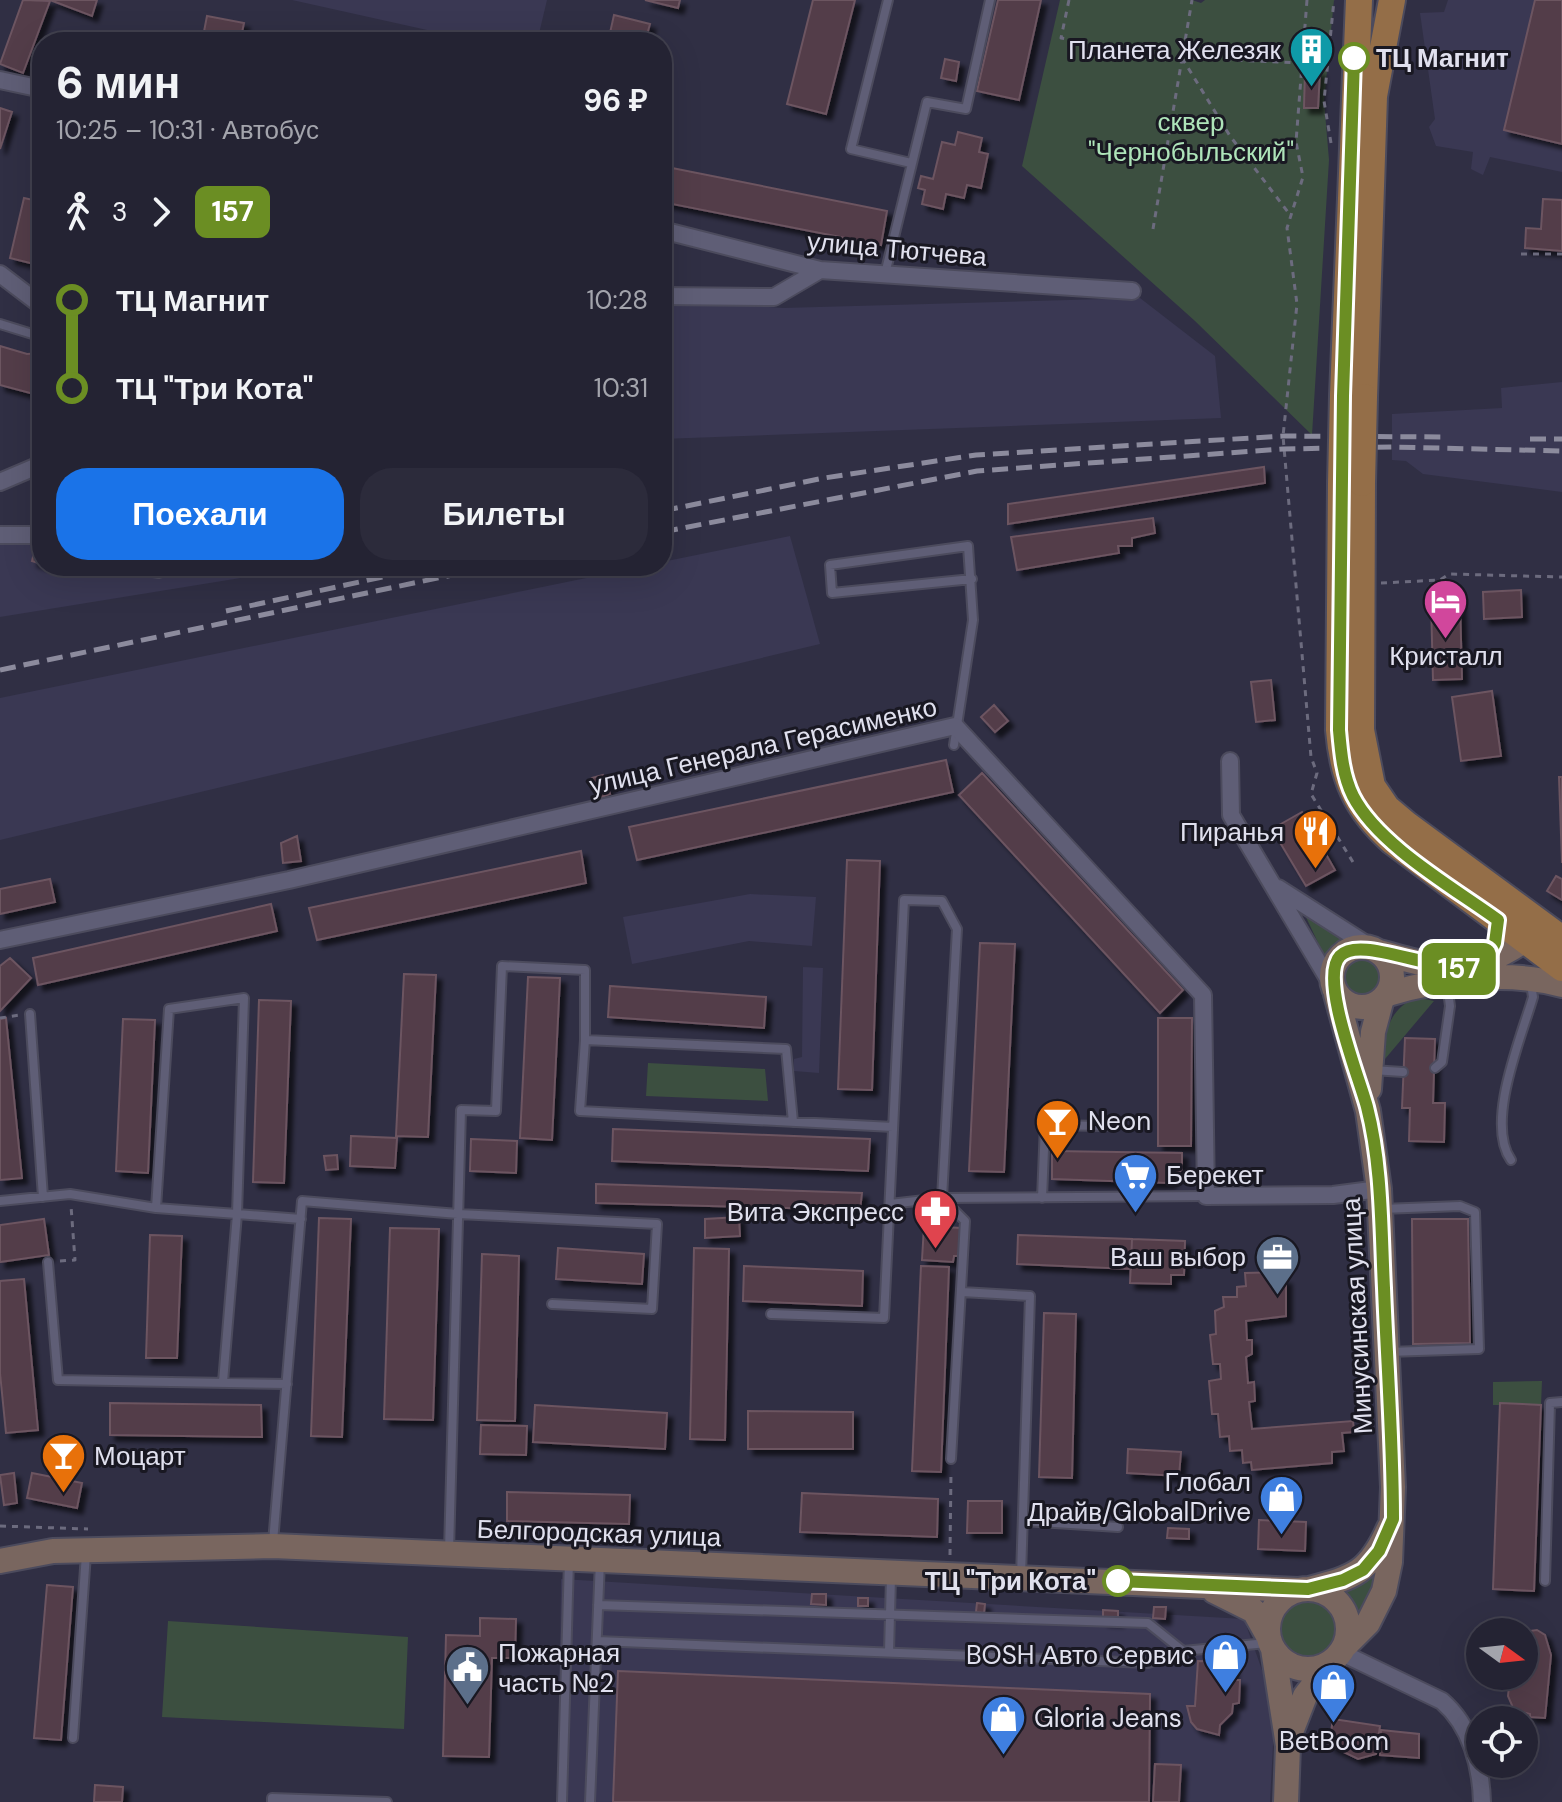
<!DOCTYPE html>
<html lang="ru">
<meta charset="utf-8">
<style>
:root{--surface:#242333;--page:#2c2b3b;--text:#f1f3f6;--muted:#a3a4ac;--line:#41404e;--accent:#1a73e8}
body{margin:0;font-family:"DM Sans",sans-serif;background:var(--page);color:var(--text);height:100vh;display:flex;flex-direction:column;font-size:30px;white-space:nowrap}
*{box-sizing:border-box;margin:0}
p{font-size:26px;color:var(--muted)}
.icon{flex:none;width:44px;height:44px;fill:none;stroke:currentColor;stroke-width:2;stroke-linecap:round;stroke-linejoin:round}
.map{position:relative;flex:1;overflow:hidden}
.sheet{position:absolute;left:32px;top:32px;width:640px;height:544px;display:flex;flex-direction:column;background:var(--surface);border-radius:32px;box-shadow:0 8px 32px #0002,0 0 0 2px var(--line)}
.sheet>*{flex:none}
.badge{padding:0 16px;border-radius:12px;font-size:28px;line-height:52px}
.needle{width:52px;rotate:105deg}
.tools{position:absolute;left:1466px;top:1618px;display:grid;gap:16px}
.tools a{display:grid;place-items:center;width:72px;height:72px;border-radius:50%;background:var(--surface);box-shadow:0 8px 32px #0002,0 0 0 2px var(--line);font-size:40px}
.map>.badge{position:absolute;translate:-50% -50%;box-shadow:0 0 0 4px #fff}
.legs{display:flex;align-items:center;gap:12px;height:88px;padding:0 24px;font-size:26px}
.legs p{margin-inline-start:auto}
.head{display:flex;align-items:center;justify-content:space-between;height:136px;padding:0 24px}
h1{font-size:44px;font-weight:700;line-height:60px}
.button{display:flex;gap:16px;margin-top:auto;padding:16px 24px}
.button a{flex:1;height:92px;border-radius:32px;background:var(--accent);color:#fff;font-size:32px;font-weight:700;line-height:92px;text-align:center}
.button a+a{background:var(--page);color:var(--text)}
ul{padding:0 24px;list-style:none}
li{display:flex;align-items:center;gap:28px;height:88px;font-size:30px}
li i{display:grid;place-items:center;width:12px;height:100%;margin:0 10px;background:currentColor}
li i::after{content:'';width:20px;height:20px;margin:-10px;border:6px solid;border-radius:50%;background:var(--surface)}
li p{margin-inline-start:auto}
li:first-child i{background:linear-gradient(#0000 50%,currentColor 0)}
li:last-child i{background:linear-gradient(currentColor 50%,#0000 0)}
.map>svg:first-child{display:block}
</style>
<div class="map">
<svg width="1562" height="1802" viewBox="0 0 1562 1802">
<defs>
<filter id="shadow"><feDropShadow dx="5.5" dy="5.5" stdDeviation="2" flood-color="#0009"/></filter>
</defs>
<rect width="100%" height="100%" fill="#302f44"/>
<path fill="#3a3853" d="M292,0H547L537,42H481Z
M1448,0H1562V172L1490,157L1483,175L1471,169L1473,152L1436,146L1429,127L1435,119L1420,13L1444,12Z
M1140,298L1215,356L1221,418L662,439V300L783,308Z
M1562,382V492L1423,474L1406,461L1392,460V414L1502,408L1501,388Z
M42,528V566L303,568L0,617V534Z
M790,536L820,644L0,840V698L645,566H662V562Z
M750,894L816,897L812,946L749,941L632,964L623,917Z
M803,967L823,968L819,1073L794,1071V1059L802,1057Z
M561,1579L1244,1619L1275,1707L1270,1802H558Z"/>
<path fill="#3c4f40" d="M1060,0H1192L1201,3L1205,0H1334L1324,101L1329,160L1312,435L1195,321L1022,166Z
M1304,913L1352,942L1335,954L1329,966Z
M1344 976a19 19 0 1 1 38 0a19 19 0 1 1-38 0Z
M1417,997L1434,1001L1385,1059C1383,1032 1390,1008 1417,997Z
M648,1063L765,1069L768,1101L646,1096Z
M1542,1381L1541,1405H1493V1382Z
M1387,1552L1359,1623L1351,1602L1336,1587Z
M1280 1628a29 29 0 1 1 58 0a29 29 0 1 1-58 0Z
M168,1621L408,1637L404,1729L162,1717Z"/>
<path fill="#533c48" stroke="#6c5461" stroke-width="2" filter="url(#shadow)" d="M23,0L50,1L23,73L0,64Z
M50,0H97L92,16Z
M645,0H680L678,8Z
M813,0H855L826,114L787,104Z
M998,0H1041L1019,100L977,91Z
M1535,0H1562V144L1504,130Z
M614,15L650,24L645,42H608Z
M207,16L244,23L240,42H202Z
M945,59L959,62L956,81L941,78Z
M1305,70L1320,71L1318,108H1304Z
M0,108L12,112L0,149Z
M958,132L982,138L979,152L988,154L981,188L967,185L964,198L946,194L943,209L922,204L925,190L918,188L921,176L933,179L942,142L955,145Z
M662,166L887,211L881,245L662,202Z
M24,198L42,202V266L10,258Z
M1543,199L1562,200V251L1525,248L1526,228L1541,229Z
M0,346L27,354L42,353V377L38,376L34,394L0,385Z
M1264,467L1265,483L1008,524V504Z
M1153,518L1155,533L1132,538V546H1118L1119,553L1017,570L1011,537Z
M37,541L42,542V564L32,561Z
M1521,590L1522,617L1484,619L1483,592Z
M1460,600L1462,679L1433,680L1431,601Z
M1271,680L1275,720L1256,722L1251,682Z
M1492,691L1501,756L1461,761L1452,697Z
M994,705L1008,721L995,732L981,717Z
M946,760L953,792L637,860L629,827Z
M982,773L1183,990L1160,1013L959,795Z
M603,775L610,794L599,798L592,778Z
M1559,777H1562V863Z
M1302,812L1335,870L1306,886L1272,829Z
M297,836L301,861L283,863L281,843Z
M581,851L586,883L317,940L309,908Z
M847,860L880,861L872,1090L838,1089Z
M1556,876L1562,879V900L1547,891Z
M50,879L55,902L0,914V889Z
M271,904L277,931L38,985L33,958Z
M980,943L1015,944L1004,1172L969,1171Z
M10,958L31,978L0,1011V966Z
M404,974L436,975L428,1137L396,1136Z
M528,977L560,978L552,1140L520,1138Z
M610,986L766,997L764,1028L608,1017Z
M259,1000L291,1001L284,1183L253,1182Z
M6,1018L22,1178L0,1180V1019Z
M1158,1018H1192L1191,1146H1158Z
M123,1019L155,1020L148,1173L116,1171Z
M1405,1038L1435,1039L1433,1103H1445L1444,1142L1409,1141L1410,1108H1402Z
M613,1129L870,1139L868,1171L612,1161Z
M351,1136L397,1138L395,1168L350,1166Z
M471,1139L517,1141L516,1173L470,1171Z
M1052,1151L1182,1153V1169L1169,1183L1052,1179Z
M337,1155L338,1169L326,1170L324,1156Z
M596,1184L862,1193L860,1210L596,1203Z
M739,1217L740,1236L705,1238V1219Z
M319,1218L351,1219L342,1437L311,1436Z
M44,1219L49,1255L0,1262V1225Z
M1412,1219H1468L1470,1343L1413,1344Z
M924,1226L961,1228L959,1256H954L953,1262L922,1260Z
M390,1228L439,1229L433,1420L384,1419Z
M150,1235L182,1236L177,1358H146Z
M1018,1235L1132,1239L1131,1269L1017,1264Z
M1132,1239L1185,1241L1184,1275H1171V1284L1130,1283Z
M558,1248L644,1254L642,1284L556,1279Z
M694,1248L729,1249L725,1440L690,1439Z
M482,1254L519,1256L515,1421L477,1420Z
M744,1266L863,1271L862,1306L743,1301Z
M921,1266L949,1267L941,1472L912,1471Z
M1279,1272V1279H1286V1316L1246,1321L1247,1340H1252V1354L1246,1357L1248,1383L1254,1382L1255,1401L1249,1402L1252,1429L1353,1421L1354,1432L1342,1433L1344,1451L1332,1452V1463L1252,1470L1251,1462L1243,1463L1242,1450L1230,1451L1229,1436L1220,1437L1218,1414H1212L1209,1381L1221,1379L1220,1364H1213L1210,1335L1216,1334L1215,1311L1224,1307L1223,1297H1237V1287L1246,1286L1245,1273Z
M24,1279L38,1430L6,1433L0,1373V1281Z
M1044,1313L1076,1314L1072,1478L1039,1477Z
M110,1403L261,1405L262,1437L110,1435Z
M1500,1403L1541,1405L1534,1591L1493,1589Z
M535,1405L667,1413L665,1449L533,1442Z
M748,1411L853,1412V1449H748Z
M481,1425L527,1426L526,1455L480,1454Z
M1128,1449L1181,1452L1179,1476L1127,1473Z
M14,1473L17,1503L4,1505L0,1475Z
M32,1473L82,1483L77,1508L27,1498Z
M507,1492L630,1495L629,1524L507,1521Z
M802,1493L938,1499L937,1537L800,1532Z
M968,1501H1002V1533H967Z
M1259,1520L1306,1522L1305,1551L1258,1549Z
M1168,1528L1189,1529V1539L1167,1538Z
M47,1585L73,1587L61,1740L34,1738Z
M812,1594H826V1605L811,1604Z
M858,1598H868V1606H858Z
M977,1603L985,1604L984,1613L976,1612Z
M1154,1607H1166L1165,1619L1153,1618Z
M1103,1610L1118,1611V1621L1103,1620Z
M480,1618L516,1619L515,1658H492L489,1757L443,1756L446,1635L480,1636Z
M1537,1630L1545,1635L1551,1655L1545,1718L1530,1717V1714L1514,1710L1508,1696L1510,1676H1524L1522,1632Z
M1198,1661L1233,1662L1232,1680H1240L1239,1703L1233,1704L1232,1713L1220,1725L1219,1735L1197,1729L1191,1722L1187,1706H1195Z
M618,1671L1150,1694L1149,1802H613Z
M1333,1719L1380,1726L1376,1754L1358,1759L1329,1745Z
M1381,1730L1419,1734V1758L1380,1755Z
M1155,1764L1181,1765L1179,1802H1153Z
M95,1785L123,1787L122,1802H94Z"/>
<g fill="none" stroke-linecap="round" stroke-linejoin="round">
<defs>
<path id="service" d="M888,0L851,149L911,163
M885,274L927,102L966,109L990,0
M0,324L42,337
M954,745L973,620L968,546L830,565L832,593L972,579
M30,1014L43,1197
M1435,1068L1442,1062L1450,1006L1447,984
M1372,1070L1403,1072
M793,1122L786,1049L585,1040L580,1111L893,1127
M1511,1160C1485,1123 1521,1038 1533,997L1531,984
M1042,1198L1045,1125L1106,1126
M0,1201L70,1194L156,1208L237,1214L244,998L169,1009L156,1208
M1382,1209L1460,1206L1475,1212L1479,1349L1388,1352
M48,1262L58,1380L287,1384
M962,1292L1030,1296L1021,1576
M771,1314L884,1318L904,900L942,901L957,929L942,1198L890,1204
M223,1382L237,1214L301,1219
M951,1459L965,1221L942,1198L1206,1196
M1023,1521L1118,1527
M273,1542L302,1201L458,1214L657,1224L652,1309L552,1304
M449,1551L461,1110L496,1111L502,966L585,970V1040
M1545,1581L1550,1403L1562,1402
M598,1605L1148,1623L1183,1651L1267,1643
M597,1641L1148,1663L1183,1651
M889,1652L891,1577
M73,1738L86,1554
M272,1802V1798L387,1802
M562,1802L569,1560
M590,1802L600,1561"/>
<path id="minor" d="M0,80L42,89
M662,230L820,270L1132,291
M0,274L42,306
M662,296L774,297L820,270
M0,482L42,464
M0,535H42
M140,566L158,569L167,566
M1230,761L1231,815L1333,987
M1278,888L1372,948
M0,940L289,880L955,726L1203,995L1206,1196L1333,1195L1379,1189
M1342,1653L1442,1701C1471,1726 1481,1766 1482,1802"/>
<path id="secondary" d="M1332 977a30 30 0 1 1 60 0a30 30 0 1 1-60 0Z
M1379,952C1440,969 1469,978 1525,940
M1336,994L1368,1111L1379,1189L1393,1487L1390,1562L1384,1591L1368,1623L1346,1645
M1388,994C1442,978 1507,970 1562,985
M1369,1089L1373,1032L1381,1002
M0,1561L53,1551L273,1546L1298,1590
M1268 1629a40 40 0 1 1 80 0a40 40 0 1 1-80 0Z
M1309,1589C1355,1577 1369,1573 1389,1528
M1214,1591L1254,1611L1268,1636
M1273,1649L1288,1746L1286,1802
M1291,1732L1305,1696L1329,1665"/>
<path id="primary" d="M1343,396L1359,0
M1364,397L1374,96L1392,0
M1362,483L1361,730L1372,786L1387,808L1406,824L1562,939
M1341,484L1339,730C1343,778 1356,809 1392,841L1562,968"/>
</defs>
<use href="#service" stroke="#4c4b5d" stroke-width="12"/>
<use href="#minor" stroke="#4c4b5d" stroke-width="20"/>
<use href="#secondary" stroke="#4c4b5d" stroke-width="28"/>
<use href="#primary" stroke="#4c4b5d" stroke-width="30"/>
<path stroke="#6c6b7e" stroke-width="3" stroke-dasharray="6 6" stroke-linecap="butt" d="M1069,0L1061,38L1182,58L1303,63
M1307,0L1296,142L1303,177L1287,228L1297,304L1283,436L1311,757L1317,773L1311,794L1356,867
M1182,58L1230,136L1291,216
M1331,143L1324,101L1334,0
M1153,229L1192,0
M1521,254H1562
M1381,583L1440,580L1449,574L1562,577
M0,1018L20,1015
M60,1261L75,1260L71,1206
M0,1526L88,1529
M950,1555L951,1471"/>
<use href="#service" stroke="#5f5e76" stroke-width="8"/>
<use href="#minor" stroke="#5f5e76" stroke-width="16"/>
<use href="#secondary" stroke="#79665f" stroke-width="24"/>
<use href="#primary" stroke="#946e48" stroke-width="26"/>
<path stroke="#8c8b9d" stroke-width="5" stroke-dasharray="16 8" stroke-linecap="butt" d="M1530,439H1562
M662,511L824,478L976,455L1283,436L1446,437
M662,532L977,471L1283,449L1392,447L1562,451
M226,611L433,566
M0,670L495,566"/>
<defs>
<path id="primary-bridge" d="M1362,483L1364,397
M1341,484L1343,396"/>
</defs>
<use href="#primary-bridge" stroke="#4c4b5d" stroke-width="30" stroke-linecap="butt"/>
<use href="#primary-bridge" stroke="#946e48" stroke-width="26"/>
</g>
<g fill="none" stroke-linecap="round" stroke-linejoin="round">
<defs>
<path id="line-1" d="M1118,1581L1308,1589L1343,1580L1363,1570L1379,1551L1393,1519C1393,1442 1387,1365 1384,1288C1381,1229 1382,1165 1367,1107C1359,1077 1319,978 1340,956C1363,933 1442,980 1486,963L1495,943L1498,920C1454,888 1378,845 1353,796C1343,776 1341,753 1339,730L1343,396L1354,58"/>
</defs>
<use href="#line-1" stroke="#fff" stroke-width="18"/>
<use href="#line-1" stroke="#6b8e23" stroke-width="12"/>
</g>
<defs>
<symbol id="building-pin" viewBox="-11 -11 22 30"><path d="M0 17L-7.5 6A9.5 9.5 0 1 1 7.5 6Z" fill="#0f9aa8" stroke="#191822"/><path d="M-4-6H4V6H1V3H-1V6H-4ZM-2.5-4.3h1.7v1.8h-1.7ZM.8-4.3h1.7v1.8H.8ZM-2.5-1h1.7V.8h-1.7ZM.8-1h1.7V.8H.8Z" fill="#fff"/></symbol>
<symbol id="hotel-pin" viewBox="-11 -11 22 30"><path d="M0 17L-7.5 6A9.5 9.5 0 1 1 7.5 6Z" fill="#d1479c" stroke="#191822"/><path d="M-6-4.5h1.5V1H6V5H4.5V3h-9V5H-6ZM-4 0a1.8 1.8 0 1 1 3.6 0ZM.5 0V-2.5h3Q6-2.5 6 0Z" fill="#fff"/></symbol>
<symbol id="restaurant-pin" viewBox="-11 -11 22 30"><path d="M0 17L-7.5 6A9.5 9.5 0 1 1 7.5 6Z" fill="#e8710a" stroke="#191822"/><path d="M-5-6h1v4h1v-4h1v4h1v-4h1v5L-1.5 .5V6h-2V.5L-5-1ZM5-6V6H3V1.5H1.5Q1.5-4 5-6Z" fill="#fff"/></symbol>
<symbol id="bar-pin" viewBox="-11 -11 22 30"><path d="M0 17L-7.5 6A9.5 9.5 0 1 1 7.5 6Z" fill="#e8710a" stroke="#191822"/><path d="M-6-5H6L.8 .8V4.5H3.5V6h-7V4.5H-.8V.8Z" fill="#fff"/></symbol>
<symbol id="supermarket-pin" viewBox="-11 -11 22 30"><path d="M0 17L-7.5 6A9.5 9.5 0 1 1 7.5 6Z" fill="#3f7fe0" stroke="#191822"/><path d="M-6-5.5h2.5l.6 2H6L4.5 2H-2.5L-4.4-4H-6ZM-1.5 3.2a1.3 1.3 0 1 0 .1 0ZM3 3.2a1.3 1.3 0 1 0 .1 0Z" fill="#fff"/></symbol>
<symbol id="pharmacy-pin" viewBox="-11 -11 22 30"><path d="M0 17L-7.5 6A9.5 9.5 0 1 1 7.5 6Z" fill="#e0444e" stroke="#191822"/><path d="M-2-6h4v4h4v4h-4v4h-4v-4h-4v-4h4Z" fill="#fff"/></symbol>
<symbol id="office-pin" viewBox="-11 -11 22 30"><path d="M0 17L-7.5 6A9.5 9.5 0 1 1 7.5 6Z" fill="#5c6f8a" stroke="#191822"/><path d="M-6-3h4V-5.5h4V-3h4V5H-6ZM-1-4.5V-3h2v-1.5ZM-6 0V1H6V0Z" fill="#fff"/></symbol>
<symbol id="shop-pin" viewBox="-11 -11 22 30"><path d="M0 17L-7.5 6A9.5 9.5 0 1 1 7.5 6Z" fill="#3f7fe0" stroke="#191822"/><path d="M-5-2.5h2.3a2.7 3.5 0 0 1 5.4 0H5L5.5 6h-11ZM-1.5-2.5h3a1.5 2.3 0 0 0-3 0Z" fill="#fff"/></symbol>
<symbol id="civic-pin" viewBox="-11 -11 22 30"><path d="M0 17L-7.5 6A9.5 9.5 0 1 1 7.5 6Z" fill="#5c6f8a" stroke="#191822"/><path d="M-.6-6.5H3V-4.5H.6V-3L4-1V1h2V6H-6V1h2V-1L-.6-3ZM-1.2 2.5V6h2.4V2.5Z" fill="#fff"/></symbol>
</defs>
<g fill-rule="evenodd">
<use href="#building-pin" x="1286" y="24" width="51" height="69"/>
<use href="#hotel-pin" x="1420" y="576" width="51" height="69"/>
<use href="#restaurant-pin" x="1290" y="806" width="51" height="69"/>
<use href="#bar-pin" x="1032" y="1096" width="51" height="69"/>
<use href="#supermarket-pin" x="1110" y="1150" width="51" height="69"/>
<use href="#pharmacy-pin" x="910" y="1186" width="51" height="69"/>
<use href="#office-pin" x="1252" y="1232" width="51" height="69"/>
<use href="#bar-pin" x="38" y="1430" width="51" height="69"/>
<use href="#shop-pin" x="1256" y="1472" width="51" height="69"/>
<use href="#shop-pin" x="1200" y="1630" width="51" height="69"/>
<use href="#civic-pin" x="442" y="1642" width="51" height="69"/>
<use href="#shop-pin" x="1308" y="1660" width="51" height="69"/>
<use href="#shop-pin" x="978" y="1692" width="51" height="69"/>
</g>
<g fill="#fff" stroke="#6b8e23" stroke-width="4">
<circle cx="1354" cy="58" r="14"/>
<circle cx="1118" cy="1581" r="14"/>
</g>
<g text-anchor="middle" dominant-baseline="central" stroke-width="6" stroke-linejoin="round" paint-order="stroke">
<g font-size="26" fill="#e0e0ee" stroke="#191822" text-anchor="end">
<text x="1281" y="50">Планета Железяк</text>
<text x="1446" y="656" text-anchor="middle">Кристалл</text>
<text x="1284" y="832">Пиранья</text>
<text x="1088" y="1121" text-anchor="start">Neon</text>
<text x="1166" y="1175" text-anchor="start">Берекет</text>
<text x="904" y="1212">Вита Экспресс</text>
<text x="1246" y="1257">Ваш выбор</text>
<text x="94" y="1456" text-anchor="start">Моцарт</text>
<text x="1251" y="1482">Глобал<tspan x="1251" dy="30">Драйв/GlobalDrive</tspan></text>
<text x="498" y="1653" text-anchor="start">Пожарная<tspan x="498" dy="30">часть №2</tspan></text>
<text x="1194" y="1655">BOSH Авто Сервис</text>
<text x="1034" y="1718" text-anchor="start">Gloria Jeans</text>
<text x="1334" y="1741" text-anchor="middle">BetBoom</text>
</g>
<g font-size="26" font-weight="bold" fill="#e0e0ee" stroke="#191822" text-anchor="start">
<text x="1376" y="58">ТЦ Магнит</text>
<text x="1096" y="1581" text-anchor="end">ТЦ "Три Кота"</text>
</g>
<g font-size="26" fill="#aee4b9" stroke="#191822">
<text x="1191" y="122">сквер<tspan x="1191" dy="30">"Чернобыльский"</tspan></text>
</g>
<g font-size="26" fill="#e0e0ee" stroke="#191822">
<text transform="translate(897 249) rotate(5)">улица Тютчева</text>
<text transform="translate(763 746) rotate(-13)">улица Генерала Герасименко</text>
<text transform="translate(1357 1316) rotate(-93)">Минусинская улица</text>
<text transform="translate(599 1533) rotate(2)">Белгородская улица</text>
</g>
</g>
</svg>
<div class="tools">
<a><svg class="needle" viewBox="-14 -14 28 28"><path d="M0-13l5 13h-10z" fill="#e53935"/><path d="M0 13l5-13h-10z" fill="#a3a4ac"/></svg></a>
<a><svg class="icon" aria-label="locate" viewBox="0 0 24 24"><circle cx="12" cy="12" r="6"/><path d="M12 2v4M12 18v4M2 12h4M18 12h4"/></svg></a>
</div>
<b class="badge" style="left:1459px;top:969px;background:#6b8e23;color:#fff">157</b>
<section class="sheet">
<div class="head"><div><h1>6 мин</h1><p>10:25 – 10:31 · Автобус</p></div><b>96 ₽</b></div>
<div class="legs"><svg class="icon" aria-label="walk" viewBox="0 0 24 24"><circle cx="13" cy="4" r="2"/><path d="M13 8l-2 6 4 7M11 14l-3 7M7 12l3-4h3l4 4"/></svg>3<svg class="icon" aria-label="forward" viewBox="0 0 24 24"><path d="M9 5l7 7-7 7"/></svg><b class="badge" style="background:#6b8e23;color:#fff">157</b></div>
<ul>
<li><i style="color:#6b8e23"></i><b>ТЦ Магнит</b><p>10:28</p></li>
<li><i style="color:#6b8e23"></i><b>ТЦ &quot;Три Кота&quot;</b><p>10:31</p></li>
</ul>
<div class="button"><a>Поехали</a><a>Билеты</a></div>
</section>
</div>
